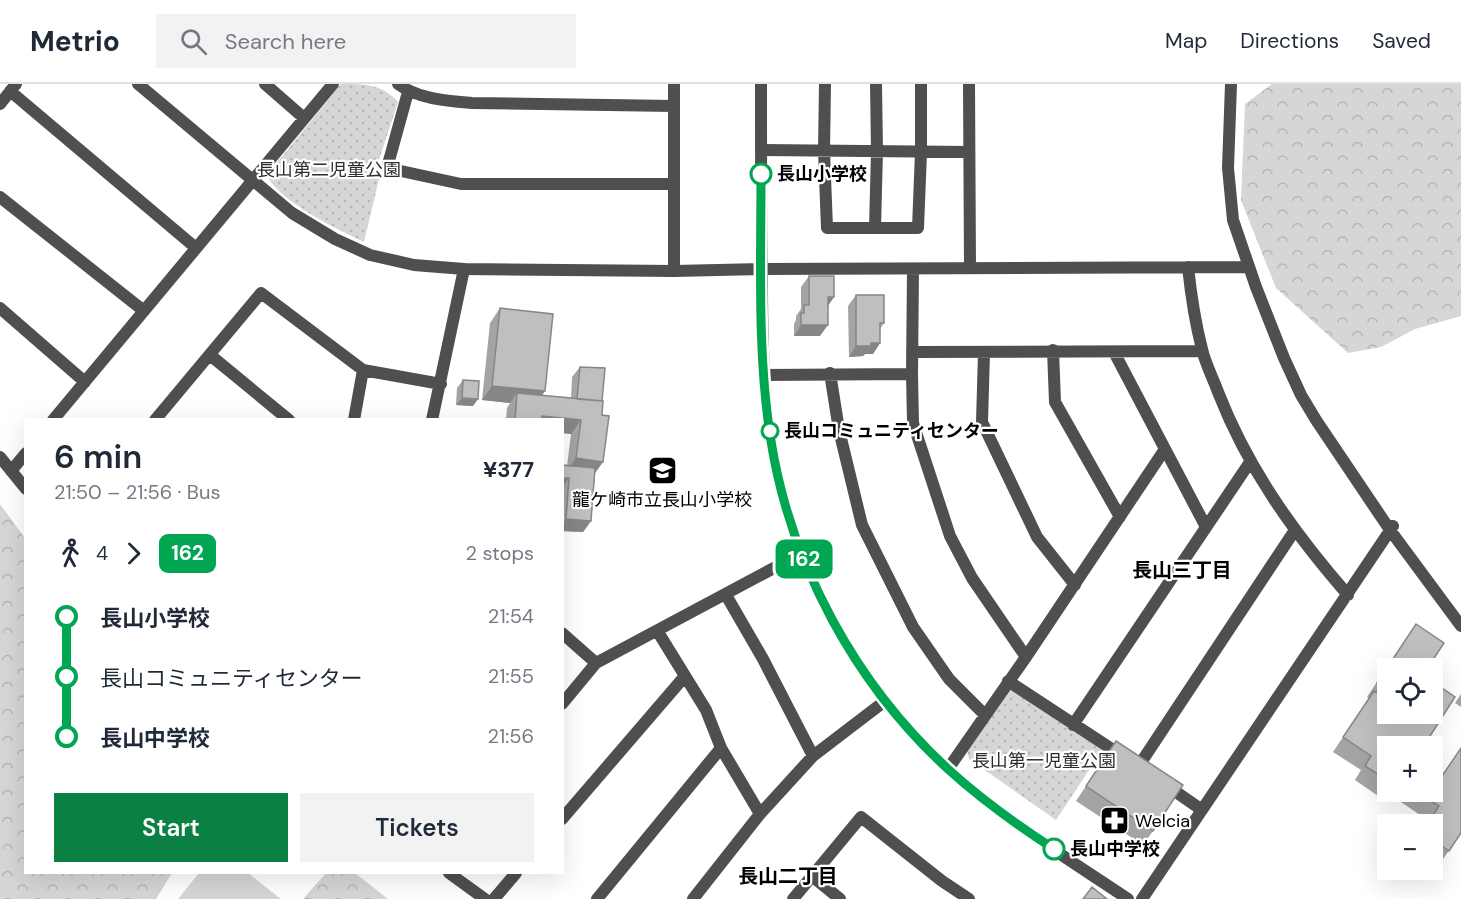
<!DOCTYPE html>
<meta charset="utf-8">
<style>
:root{--surface:#fff;--page:#f2f2f3;--text:#1f2937;--muted:#747a83;--line:#e0e1e3;--accent:#0b8043}
body{margin:0;font-family:"DM Sans","Noto Sans JP",sans-serif;background:var(--page);color:var(--text);height:100vh;display:flex;flex-direction:column;font-size:22px;white-space:nowrap}
*{box-sizing:border-box;margin:0}
p{font-size:20px;color:var(--muted)}
.icon{flex:none;width:33px;height:33px;fill:none;stroke:currentColor;stroke-width:2;stroke-linecap:round;stroke-linejoin:round}
.map{position:relative;flex:1;overflow:hidden}
.panel{position:absolute;left:24px;top:334px;width:540px;height:456px;display:flex;flex-direction:column;background:var(--surface);border-radius:0px;box-shadow:0 6px 24px #0002}
.panel>*{flex:none}
.badge{padding:0 12px;border-radius:9px;font-size:21px;line-height:39px}
.controls{position:absolute;left:1377px;top:574px;display:grid;gap:12px}
.controls a{display:grid;place-items:center;width:66px;height:66px;border-radius:0px;background:var(--surface);box-shadow:0 6px 24px #0002;font-size:30px}
.map>.badge{position:absolute;translate:-50% -50%;box-shadow:0 0 0 3px #fff}
.legs{display:flex;align-items:center;gap:9px;height:66px;padding:0 30px;font-size:20px}
.legs p{margin-inline-start:auto}
.summary{display:flex;align-items:center;justify-content:space-between;height:102px;padding:0 30px}
h1{font-size:33px;font-weight:600;line-height:45px}
.button{display:flex;gap:12px;margin-top:auto;padding:12px 30px}
.button a{flex:1;height:69px;border-radius:0px;background:var(--accent);color:#fff;font-size:24px;font-weight:600;line-height:69px;text-align:center}
.button a+a{background:var(--page);color:var(--text)}
ul{padding:0 30px;list-style:none}
li{display:flex;align-items:center;gap:21px;height:60px;font-size:22px}
li i{display:grid;place-items:center;width:9px;height:100%;margin:0 8px;background:currentColor}
li i::after{content:'';width:15px;height:15px;margin:-8px;border:4px solid;border-radius:50%;background:var(--surface)}
li p{margin-inline-start:auto}
li:first-child i{background:linear-gradient(#0000 50%,currentColor 0)}
li:last-child i{background:linear-gradient(currentColor 50%,#0000 0)}
header{display:flex;align-items:center;gap:36px;box-sizing:border-box;height:84px;padding:0 30px;background:var(--surface);border-bottom:2px solid var(--line)}
header strong{font-size:28px}
nav{display:flex;gap:33px;margin-inline-start:auto;font-size:21px}
.search{width:420px;height:54px;background:var(--page);display:flex;align-items:center;gap:15px;box-sizing:border-box;padding:0 21px;border-radius:0px;color:var(--muted);font-size:22px}
.map>svg:first-child{display:block}
</style>
<header>
<strong>Metrio</strong>
<div class="search"><svg class="icon" aria-label="search" viewBox="0 0 24 24"><circle cx="10" cy="10" r="6"/><path d="M15 15l6 6"/></svg>Search here</div>
<nav><a>Map</a><a>Directions</a><a>Saved</a></nav>
</header>
<div class="map">
<svg width="1461" height="815" viewBox="0 0 1461 815">
<defs>
<pattern id="forest-crowns" width="20" height="18" patternUnits="userSpaceOnUse" patternTransform="scale(1.5)"><rect width="20" height="18" fill="#d6d6d6"/><path d="M2 6a3 3 0 1 1 6 0M12 15a3 3 0 1 1 6 0" fill="none" stroke="#b6b6b6"/></pattern>
<pattern id="park-dots" width="8" height="8" patternUnits="userSpaceOnUse" patternTransform="scale(1.5)"><rect width="8" height="8" fill="#d6d6d6"/><path d="M2 2h.1M6 6h.1" fill="none" stroke="#b6b6b6" stroke-width="1.8" stroke-linecap="round"/></pattern>
</defs>
<rect width="100%" height="100%" fill="#fff"/>
<path fill="url(#forest-crowns)" d="M1272,0H1461V232L1415,245L1381,263L1348,269L1276,204L1264,174L1241,116L1245,20Z
M0,420L25,454L26,789H172L156,815H0Z
M326,789H355L388,815H303Z"/>
<path fill="url(#park-dots)" d="M341,0C366,0 382,0 398,18L375,88L380,91L364,158C339,146 278,117 267,91Z
M1009,602L1103,665L1056,736L969,675L967,667Z"/>
<path fill="#d6d6d6" d="M199,789H248L281,815H178Z"/>
<g fill="none" stroke-linecap="round" stroke-linejoin="round">
<path stroke="#4f4f4f" stroke-width="12" d="M265,0L304,34
M398,0C418,15 448,17 472,19L674,22
M825,0L824,67L827,144H918L921,68V0
M969,0L970,184
M1231,0L1228,84L1233,136L1256,203L1284,274L1301,311L1316,336L1390,446L1461,542
M10,7L196,164
M408,8L387,84L461,100H674
M0,20L16,0
M761,66L969,68
M0,113L144,227
M875,144L877,67L876,0
M1188,183C1191,211 1195,238 1202,265C1205,279 1213,294 1218,308C1248,385 1294,449 1348,511
M762,185L1248,183
M913,185L912,290L913,339L950,452L972,494L1026,573
M674,187V0
M0,224L85,298
M1053,266L1055,318L1120,433
M912,268L1202,267
M1114,268L1206,443
M984,269L982,338L1037,453L1075,501
M210,271L289,336
M830,289L839,346L862,441L913,543L949,595L985,631
M764,291L912,290
M53,336L333,0
M155,336L261,209L363,286L441,300
M354,336L363,286
M432,336L464,185
M0,373L26,405
M11,387L26,369
M726,511L763,575L813,672
M658,548L706,626L721,664L760,730
M562,549L596,579L802,469
M1008,597L1124,673
M562,620L596,579
M1073,641L1250,378
M1138,683L1295,446
M948,685L1026,573L1165,365
M1166,701L1202,726
M562,735L685,592
M449,789L485,815
M812,792L840,815
M494,815L516,789
M597,815L721,664
M693,815L760,730L813,672L885,617
M793,815L861,733L942,797L969,815
M1142,815L1393,442"/>
<path stroke="#4f4f4f" stroke-width="12" d="M138,0L292,129L335,155L370,171L414,181L464,185L674,187L762,185
M761,0C761,66 761,132 762,198C762,251 763,303 771,356C789,481 856,600 948,685C1002,735 1067,774 1128,815"/>
</g>
<path fill="#a4a4a4" d="M809,192L834,213L828,222L820,252H794V240L796,236V232L801,225V203Z
M856,211L884,239L880,245V259L873,270H865L863,272L849,273L848,222Z
M500,224L542,312L571,314L572,293L580,283L595,389L591,437L583,448L562,447V381L567,382L571,350L562,349V336H506L507,324L510,319L482,316L490,239Z
M463,296L478,315L473,322L456,321L457,304Z
M1416,540L1444,559L1427,585H1388V630H1432V611L1439,602L1455,613L1423,663H1388V705L1381,714L1355,696L1361,686L1333,668L1369,614L1367,613Z
M1461,610V623L1455,619Z
M1116,657L1153,747L1143,761L1076,717Z
M1391,708H1432L1461,749L1439,781L1432,776V741L1429,737L1389,710Z"/>
<path fill="#868686" d="M828,213H834L826,224Z
M801,241H828L820,252H794Z
M871,259H880L873,270H865L863,272L849,273L856,262Z
M492,302L545,307L535,322L517,309L510,319L482,316Z
M462,314L478,315L473,322L456,321Z
M542,332L581,336L571,350L562,349V336H539Z
M576,374L603,378L593,392L566,389Z
M562,394H569L562,404Z
M566,435L591,437L583,448L562,447V441Z"/>
<path fill="#bfbfbf" stroke="#868686" stroke-width="1.5" d="M809,192H834V213H828V241H801V229H804V221H809Z
M856,211H884V239H880V259H871V262H856Z
M500,224L553,230L545,307L492,302Z
M580,283L605,284L602,317L577,315Z
M463,296L479,297L478,315L462,314Z
M517,309L603,317L602,331L609,332L603,378L576,374L581,336L542,332L541,336H515Z
M562,381L595,384L591,437L566,435L569,394H562Z
M1416,540L1444,559L1427,585H1388L1387,613L1377,606L1380,601L1377,599Z
M1439,602L1455,613L1423,663H1388V697L1365,682L1371,672L1343,653L1374,607L1388,616V630H1432V612Z
M1116,657L1183,701L1153,747L1086,702Z
M1461,664V749L1449,767L1432,755V741H1427L1439,722L1417,708H1432V694L1438,698Z
M1092,803L1107,815H1083Z"/>
<g fill="none" stroke-linecap="round" stroke-linejoin="round">
<defs>
<path id="line-1" d="M761,90C761,179 757,270 771,357C791,482 856,601 949,686C982,716 1017,741 1054,765"/>
</defs>
<use href="#line-1" stroke="#fff" stroke-width="14"/>
<use href="#line-1" stroke="#00a651" stroke-width="9"/>
</g>
<defs>
<symbol id="school-square" viewBox="-11 -11 22 22"><rect x="-9" y="-9" width="18" height="18" rx="4" fill="#000" stroke="#fff"/><path d="M0-5L7-2L0 1L-7-2ZM-4 1L0 2.5L4 1V4Q0 6-4 4Z" fill="#fff"/></symbol>
<symbol id="pharmacy-square" viewBox="-11 -11 22 22"><rect x="-9" y="-9" width="18" height="18" rx="4" fill="#000" stroke="#fff"/><path d="M-2-6h4v4h4v4h-4v4h-4v-4h-4v-4h4Z" fill="#fff"/></symbol>
</defs>
<g fill-rule="evenodd">
<use href="#school-square" x="646" y="370" width="33" height="33"/>
<use href="#pharmacy-square" x="1098" y="720" width="33" height="33"/>
</g>
<g fill="#fff" stroke="#00a651" stroke-width="3">
<circle cx="761" cy="90" r="10"/>
<circle cx="770" cy="347" r="8"/>
<circle cx="1054" cy="765" r="10"/>
</g>
<g text-anchor="middle" dominant-baseline="central" stroke-width="4.5" stroke-linejoin="round" paint-order="stroke">
<g font-size="18" fill="#2d2d2d" stroke="#fff">
<text x="329" y="86">長山第二児童公園</text>
<text x="1044" y="677">長山第一児童公園</text>
</g>
<g font-size="18" font-weight="bold" fill="#000" stroke="#fff" text-anchor="start">
<text x="777" y="90">長山小学校</text>
<text x="784" y="347">長山コミュニティセンター</text>
<text x="1070" y="765">長山中学校</text>
</g>
<g font-size="18" fill="#000" stroke="#fff">
<text x="662" y="416">龍ケ崎市立長山小学校</text>
<text x="1135" y="737" text-anchor="start">Welcia</text>
</g>
<g font-size="20" font-weight="bold" fill="#000" stroke="#fff">
<text x="1182" y="486">長山三丁目</text>
<text x="788" y="792">長山二丁目</text>
</g>
</g>
</svg>
<div class="controls">
<a><svg class="icon" aria-label="locate" viewBox="0 0 24 24"><circle cx="12" cy="12" r="6"/><path d="M12 2v4M12 18v4M2 12h4M18 12h4"/></svg></a>
<a>+</a>
<a>−</a>
</div>
<b class="badge" style="left:804px;top:475px;background:#00a651;color:#fff">162</b>
<section class="panel">
<div class="summary"><div><h1>6 min</h1><p>21:50 – 21:56 · Bus</p></div><b>¥377</b></div>
<div class="legs"><svg class="icon" aria-label="walk" viewBox="0 0 24 24"><circle cx="13" cy="4" r="2"/><path d="M13 8l-2 6 4 7M11 14l-3 7M7 12l3-4h3l4 4"/></svg>4<svg class="icon" aria-label="forward" viewBox="0 0 24 24"><path d="M9 5l7 7-7 7"/></svg><b class="badge" style="background:#00a651;color:#fff">162</b><p>2 stops</p></div>
<ul>
<li><i style="color:#00a651"></i><b>長山小学校</b><p>21:54</p></li>
<li><i style="color:#00a651"></i><span>長山コミュニティセンター</span><p>21:55</p></li>
<li><i style="color:#00a651"></i><b>長山中学校</b><p>21:56</p></li>
</ul>
<div class="button"><a>Start</a><a>Tickets</a></div>
</section>
</div>
